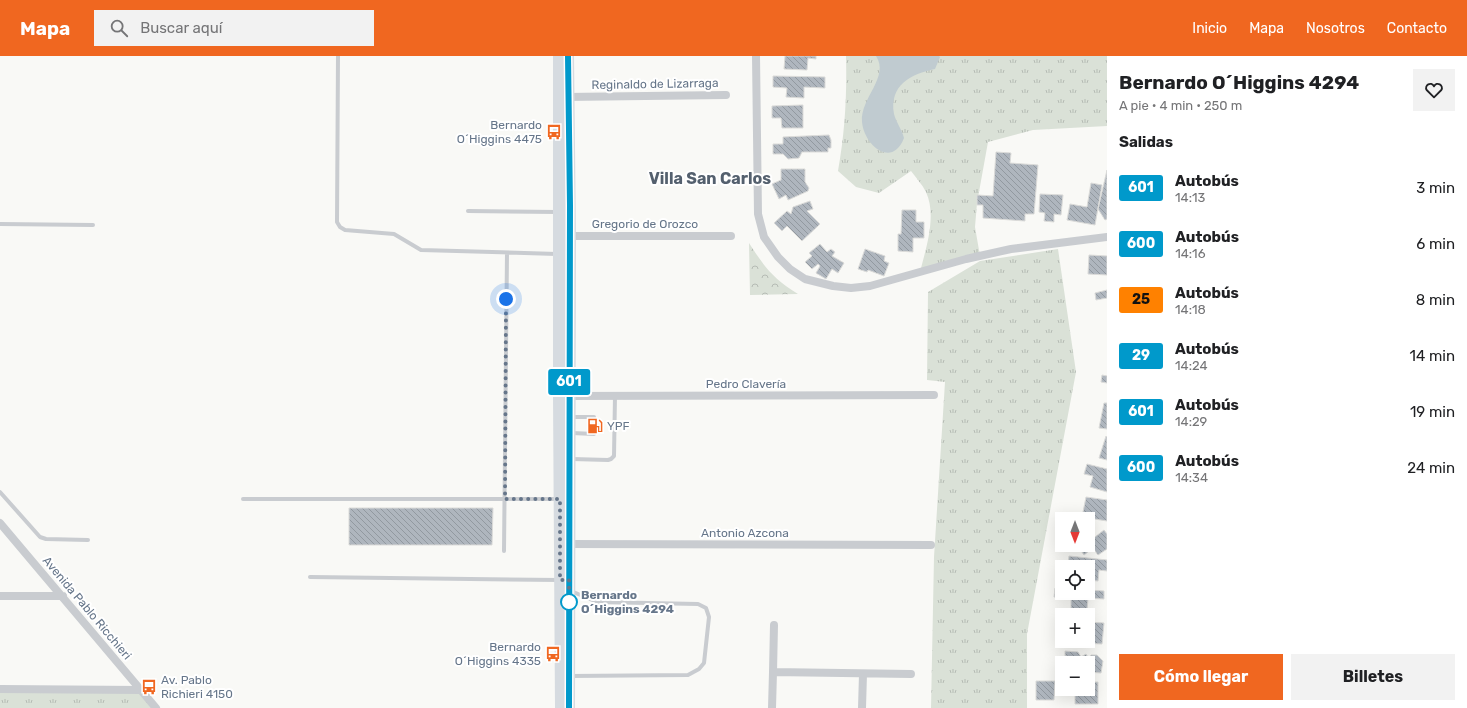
<!DOCTYPE html>
<html lang="es">
<meta charset="utf-8">
<style>
:root{--surface:#fff;--page:#f2f2f2;--text:#202124;--muted:#757577;--accent:#f06720}
body{margin:0;font-family:Rubik,sans-serif;background:var(--page);color:var(--text);height:100vh;display:flex;flex-direction:column;font-size:15px;white-space:nowrap}
*{box-sizing:border-box;margin:0}
p{font-size:13px;color:var(--muted)}
.icon{flex:none;width:22px;height:22px;fill:none;stroke:currentColor;stroke-width:2;stroke-linecap:round;stroke-linejoin:round}
.map{position:relative;flex:1;overflow:hidden}
.details{display:flex;flex-direction:column;background:var(--surface);width:360px}
.details>*{flex:none}
.badge{padding:0 8px;border-radius:3px;font-size:14px;line-height:26px}
.needle{width:26px;rotate:180deg}
.tools{position:absolute;left:1055px;top:456px;display:grid;gap:8px}
.tools a{display:grid;place-items:center;width:40px;height:40px;border-radius:0px;background:var(--surface);box-shadow:0 4px 16px #0002;font-size:20px}
.you{position:absolute;width:20px;height:20px;margin:-10px;border:3px solid #fff;border-radius:50%;background:#1a73e8;box-shadow:0 0 0 6px #1a73e833}
.map>.badge{position:absolute;translate:-50% -50%;box-shadow:0 0 0 2px #fff}
h2{padding:0 12px;font-size:15px;line-height:36px}
.round{display:grid;place-items:center;flex:none;width:42px;height:42px;border-radius:0px;background:var(--page)}
.headline{display:flex;align-items:center;justify-content:space-between;height:68px;padding:0 12px}
h1{font-size:19px;font-weight:700;line-height:30px}
.action{display:flex;gap:8px;margin-top:auto;padding:8px 12px}
.action a{flex:1;height:46px;border-radius:0px;background:var(--accent);color:#fff;font-size:16px;font-weight:700;line-height:46px;text-align:center}
.action a+a{background:var(--page);color:var(--text)}
ul{padding:0;list-style:none}
li{display:flex;align-items:center;gap:12px;height:56px;padding:0 12px}
li div{flex:1}
li b{display:block;font-size:15px}
li em{font-style:normal}
li .badge{min-width:44px;font-weight:700;text-align:center}
header{display:flex;align-items:center;gap:24px;box-sizing:border-box;height:56px;padding:0 20px;background:var(--accent);color:#fff}
header strong{font-size:19px}
nav{display:flex;gap:22px;margin-inline-start:auto;font-size:14px}
.search{width:280px;height:36px;background:var(--page);display:flex;align-items:center;gap:10px;box-sizing:border-box;padding:0 14px;border-radius:0px;color:var(--muted);font-size:15px}
main{display:flex;flex:1;min-height:0}
.map>svg:first-child{display:block}
</style>
<header>
<strong>Mapa</strong>
<div class="search"><svg class="icon" aria-label="search" viewBox="0 0 24 24"><circle cx="10" cy="10" r="6"/><path d="M15 15l6 6"/></svg>Buscar aquí</div>
<nav><a>Inicio</a><a>Mapa</a><a>Nosotros</a><a>Contacto</a></nav>
</header>
<main>
<div class="map">
<svg width="1107" height="652" viewBox="0 0 1107 652">
<defs>
<pattern id="grass-tufts" width="24" height="20" patternUnits="userSpaceOnUse"><rect width="24" height="20" fill="#dae1d7"/><path d="M3 7l-1-3M5 7V3M7 7l1-3M15 17l-1-3M17 17v-4M19 17l1-3" fill="none" stroke="#b5bbb4"/></pattern>
<pattern id="park-crowns" width="20" height="18" patternUnits="userSpaceOnUse"><rect width="20" height="18" fill="#dae1d7"/><path d="M2 6a3 3 0 1 1 6 0M12 15a3 3 0 1 1 6 0" fill="none" stroke="#b5bbb4"/></pattern>
<pattern id="building-back-hatch" width="6" height="6" patternUnits="userSpaceOnUse"><rect width="6" height="6" fill="#afb6be"/><path d="M-1 5l2 2M0 0l6 6M5-1l2 2" fill="none" stroke="#9299a0"/></pattern>
</defs>
<rect width="100%" height="100%" fill="#f9f9f6"/>
<path fill="url(#grass-tufts)" d="M846,0H1107V70L1033,74L988,86L977,147L975,171L980,200L920,216C926,192 937,160 926,136C922,128 916,122 911,115L879,137L856,131L838,115C845,76 847,40 846,0Z
M1058,193L1076,316L1027,578V652H931L934,501L945,326L927,324L928,236L980,205Z
M0,633L141,634L156,652H0Z"/>
<path fill="url(#park-crowns)" d="M749,187C765,212 773,222 798,238L750,239Z"/>
<path fill="#c0cbd0" d="M876,0H939L940,1L935,13C911,18 889,29 894,58C896,66 902,74 904,82C892,113 864,89 862,66C860,42 890,21 876,0Z"/>
<path fill="url(#building-back-hatch)" stroke="#dbdbd9" d="M785,0H816V3L808,2L807,14L784,13Z
M773,20L825,21V32L804,31V42L786,41L787,32L773,31Z
M803,49V72H782L781,62H772V50Z
M829,79L831,84V92H828V96H802L799,102L788,103L783,98H773V88H783V81Z
M996,96L1011,97L1010,107L1038,109L1034,158H1025V165L983,162V149H977V139L993,140Z
M781,113H805V126L809,132L808,135L788,144L786,139L779,143L772,128L781,124Z
M1107,114V163L1105,164L1098,153Z
M1091,127L1102,129L1095,169L1067,164L1070,148L1087,151Z
M1040,138L1063,139L1061,159L1054,158V166L1044,165L1045,157L1039,156Z
M810,145L813,153L807,155L820,168L802,185L787,170L782,175L774,167L787,155L791,158L793,151Z
M902,154H916V166H924V182H913V196L898,195V178H901Z
M820,188L827,196L831,193L835,196L832,200L844,207L838,217L832,213L826,223L816,217L820,210L818,208L812,213L805,206L812,200L809,197Z
M865,193L885,200L884,205L889,207L884,220L868,214L867,216L858,213Z
M1089,199L1107,200V219L1088,218Z
M1107,234V242L1096,244L1095,237Z
M1102,319L1107,320V327L1101,326Z
M1104,347H1107V373L1099,372Z
M1106,380L1107,381V404L1099,402Z
M1087,408L1107,413V436L1090,431L1093,420L1084,418Z
M1086,441L1107,444V465L1082,461Z
M349,452H493L492,489H349Z
M1088,471L1095,481L1104,474L1107,478V493L1098,499L1093,492L1084,499L1077,489H1088Z
M1069,500L1107,504V515L1099,514L1098,525L1088,524V511L1068,509Z
M1055,532L1062,533V537H1088V534L1104,535V543L1088,542L1087,555L1071,554V542L1054,541Z
M1088,566L1104,567L1102,588L1082,587V585H1088Z
M1065,595L1078,596L1081,601L1086,598L1089,603L1091,599H1097L1103,605L1101,617L1088,616V607H1080L1075,601L1065,600Z
M1036,625H1055L1054,644H1036Z
M1088,626H1098V648H1075V633H1088Z"/>
<g fill="none" stroke-linecap="round" stroke-linejoin="round">
<path stroke="#c9ccd0" stroke-width="4" d="M338,0L337,166L340,171L345,174L394,178L421,194L557,198
M468,155L557,156
M0,168L93,169
M571,361H594
M572,377L594,378
M572,403L608,404L611,403L614,400L615,340
M0,436L40,481L46,483L88,484
M243,443H559
M504,495L507,197
M310,521L559,524
M570,620L688,619L699,613L704,607L709,561L706,552L698,548L597,546L571,535"/>
<path stroke="#c9ccd0" stroke-width="8" d="M756,0L758,158L764,181L778,201L790,213L805,223L833,230L851,232L870,230L966,203L1011,193L1107,181
M565,41L726,39
M566,180H731
M565,340L934,339
M0,467L156,652
M566,488L931,489
M0,540H63
M773,616L774,569
M0,633L141,634
M772,652L773,616L911,618
M862,652L863,618"/>
<path stroke="#d6dbe0" stroke-width="12" d="M559,0V340L561,652
M568,0L570,180L569,652"/>
</g>
<g fill="none" stroke-linecap="round" stroke-linejoin="round">
<defs>
<path id="line" d="M568,0L570,149L569,652"/>
</defs>
<use href="#line" stroke="#fff" stroke-width="9"/>
<use href="#line" stroke="#0099cb" stroke-width="6"/>
<path stroke="#66768a" stroke-width="4" stroke-dasharray="0 7.2" d="M506,243L505,443H560V524H569V549V546"/>
</g>
<defs>
<symbol id="bus-bare" viewBox="-9 -9 18 18"><path d="M-5-6H5V4H4V6H2V4H-2V6H-4V4H-5ZM-3.5-4V0h7V-4ZM-3.5 1.2v1.5H-2V1.2ZM2 1.2v1.5H3.5V1.2Z" fill="#f06720" stroke="#fff" stroke-width="2.5" paint-order="stroke"/></symbol>
<symbol id="fuel-bare" viewBox="-9 -9 18 18"><path d="M-5.5-6h7V0h2V4h1.3V-2.5L3-4.5l.8-.8L6-3V5H2.5V1h-1V6h-7ZM-4.2-4.7v3.2H.2V-4.7Z" fill="#f06720" stroke="#fff" stroke-width="2.5" paint-order="stroke"/></symbol>
</defs>
<g fill-rule="evenodd">
<use href="#bus-bare" x="543" y="65" width="22" height="22"/>
<use href="#fuel-bare" x="584" y="359" width="22" height="22"/>
<use href="#bus-bare" x="542" y="587" width="22" height="22"/>
<use href="#bus-bare" x="138" y="620" width="22" height="22"/>
</g>
<circle fill="#fff" stroke="#0099cb" stroke-width="2" cx="569" cy="546" r="8"/>
<g text-anchor="middle" dominant-baseline="central" stroke-width="4" stroke-linejoin="round" paint-order="stroke">
<g font-size="12" fill="#66768a" stroke="#fff">
<text transform="translate(655 28) rotate(-1)">Reginaldo de Lizarraga</text>
<text x="645" y="168">Gregorio de Orozco</text>
<text x="746" y="328">Pedro Clavería</text>
<text x="745" y="477">Antonio Azcona</text>
<text transform="translate(87 552) rotate(50)">Avenida Pablo Ricchieri</text>
</g>
<g font-size="12" fill="#66768a" stroke="#fff" text-anchor="end">
<text x="542" y="69">Bernardo<tspan x="542" dy="14">O´Higgins 4475</tspan></text>
<text x="607" y="370" text-anchor="start">YPF</text>
<text x="541" y="591">Bernardo<tspan x="541" dy="14">O´Higgins 4335</tspan></text>
<text x="161" y="624" text-anchor="start">Av. Pablo<tspan x="161" dy="14">Richieri 4150</tspan></text>
</g>
<g font-size="12" font-weight="bold" fill="#66768a" stroke="#fff" text-anchor="start">
<text x="581" y="539">Bernardo<tspan x="581" dy="14">O´Higgins 4294</tspan></text>
</g>
<g font-size="16" font-weight="bold" fill="#54606e" stroke="#fff">
<text x="710" y="122">Villa San Carlos</text>
</g>
</g>
</svg>
<div class="tools">
<a><svg class="needle" viewBox="-14 -14 28 28"><path d="M0-13l5 13h-10z" fill="#e53935"/><path d="M0 13l5-13h-10z" fill="#757577"/></svg></a>
<a><svg class="icon" aria-label="locate" viewBox="0 0 24 24"><circle cx="12" cy="12" r="6"/><path d="M12 2v4M12 18v4M2 12h4M18 12h4"/></svg></a>
<a>+</a>
<a>−</a>
</div>
<div class="you" style="left:506px;top:243px"></div>
<b class="badge" style="left:569px;top:326px;background:#0099cb;color:#fff">601</b>
</div>
<section class="details">
<div class="headline"><div><h1>Bernardo O´Higgins 4294</h1><p>A pie · 4 min · 250 m</p></div><a class="round"><svg class="icon" aria-label="heart" viewBox="0 0 24 24"><path d="M12 20l-8-8c-3-5 5-10 8-4 3-6 11-1 8 4z"/></svg></a></div>
<h2>Salidas</h2>
<ul>
<li><span class="badge" style="background:#0099cb;color:#fff">601</span><div><b>Autobús</b><p>14:13</p></div><em>3 min</em></li>
<li><span class="badge" style="background:#0099cb;color:#fff">600</span><div><b>Autobús</b><p>14:16</p></div><em>6 min</em></li>
<li><span class="badge" style="background:#ff8100;color:#111">25</span><div><b>Autobús</b><p>14:18</p></div><em>8 min</em></li>
<li><span class="badge" style="background:#0099cb;color:#fff">29</span><div><b>Autobús</b><p>14:24</p></div><em>14 min</em></li>
<li><span class="badge" style="background:#0099cb;color:#fff">601</span><div><b>Autobús</b><p>14:29</p></div><em>19 min</em></li>
<li><span class="badge" style="background:#0099cb;color:#fff">600</span><div><b>Autobús</b><p>14:34</p></div><em>24 min</em></li>
</ul>
<div class="action"><a>Cómo llegar</a><a>Billetes</a></div>
</section>
</main>
